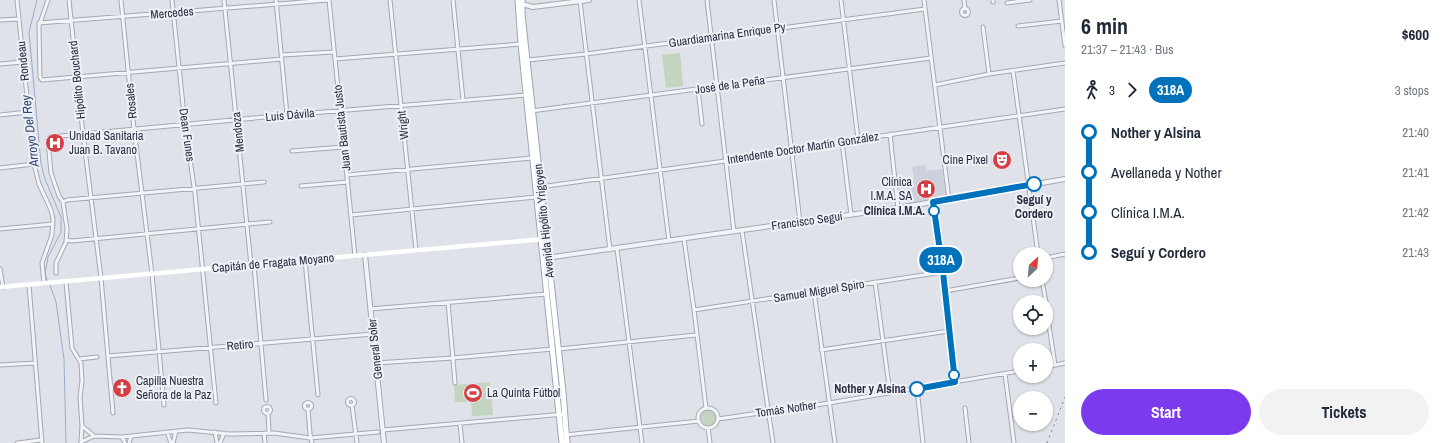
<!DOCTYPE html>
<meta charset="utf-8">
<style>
:root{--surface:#fff;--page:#f2f2f3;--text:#1f2937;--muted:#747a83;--accent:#7c3aed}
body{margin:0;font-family:"Archivo Narrow",sans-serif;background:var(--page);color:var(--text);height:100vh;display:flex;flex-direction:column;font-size:15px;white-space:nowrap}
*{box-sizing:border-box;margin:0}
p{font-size:13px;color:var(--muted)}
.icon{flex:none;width:22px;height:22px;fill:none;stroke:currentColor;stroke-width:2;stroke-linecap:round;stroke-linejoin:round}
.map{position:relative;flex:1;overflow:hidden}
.sheet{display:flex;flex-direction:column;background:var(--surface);width:380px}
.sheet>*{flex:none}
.badge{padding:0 8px;border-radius:13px;font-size:14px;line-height:26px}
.needle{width:26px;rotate:26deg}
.tools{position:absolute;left:1013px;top:247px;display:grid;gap:8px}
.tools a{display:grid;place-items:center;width:40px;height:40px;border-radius:50%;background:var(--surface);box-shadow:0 1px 3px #0004;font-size:20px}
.map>.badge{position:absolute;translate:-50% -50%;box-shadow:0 0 0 2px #fff}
.legs{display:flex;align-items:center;gap:6px;height:44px;padding:0 16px;font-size:13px}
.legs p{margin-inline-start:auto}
.head{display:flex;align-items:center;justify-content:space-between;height:68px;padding:0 16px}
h1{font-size:22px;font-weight:700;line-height:30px}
.button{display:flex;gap:8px;margin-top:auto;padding:8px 16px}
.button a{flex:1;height:46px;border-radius:24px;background:var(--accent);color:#fff;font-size:16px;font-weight:700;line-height:46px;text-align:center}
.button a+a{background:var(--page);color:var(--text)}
ul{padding:0 16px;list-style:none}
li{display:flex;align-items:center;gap:14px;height:40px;font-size:15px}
li i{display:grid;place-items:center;width:6px;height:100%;margin:0 5px;background:currentColor}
li i::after{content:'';width:10px;height:10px;margin:-5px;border:3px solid;border-radius:50%;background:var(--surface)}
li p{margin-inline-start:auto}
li:first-child i{background:linear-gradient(#0000 50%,currentColor 0)}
li:last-child i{background:linear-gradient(currentColor 50%,#0000 0)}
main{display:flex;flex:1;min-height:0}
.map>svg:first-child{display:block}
</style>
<main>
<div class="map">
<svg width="1065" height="443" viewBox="0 0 1065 443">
<rect width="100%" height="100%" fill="#dfe2e9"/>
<path fill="#cdd1db" d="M926,165L927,171L942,169L946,197L909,203L905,181L914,180L912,167Z"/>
<path fill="#c3d4c0" d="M680,53L683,86L666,88L662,55Z
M490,382L493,415L472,416L471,402H455L454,385Z
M701 418a8 8 0 1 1 16 0a8 8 0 1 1-16 0Z"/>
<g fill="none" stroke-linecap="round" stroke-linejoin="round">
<path stroke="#99accb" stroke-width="1" d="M37,0L29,32L41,164L45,179L61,217V232L48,257L45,274L48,282
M50,285L56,302L64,359L66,443"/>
<defs>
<path id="minor" d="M17,0L34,164L39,184L51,210L53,219L52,235L42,263L44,283
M48,0L39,26L40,77L42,80L282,59
M69,0L83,134L101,278L113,413
M121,0L134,129L152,274L164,405
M172,0L185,124L195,194L216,403
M224,0L251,265
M276,0L287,115
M329,0L355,256
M390,0L416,250
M453,0L463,100
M639,0L669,241
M707,0L734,232
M774,0L800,222
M841,0L858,139
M924,0L949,200
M964,0L965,9
M993,0V2
M1059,0L1065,46
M580,1L610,250
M1007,3L1030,0
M961.5 12a3.5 3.5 0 1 1 7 0a3.5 3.5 0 1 1-7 0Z
M0,20L19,19
M39,23L328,0
M1018,26L1062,21
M983,27L989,74
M282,55L334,52
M335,59L521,44
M528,60L586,54L925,9
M0,64L23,62
M1013,71L1038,254
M935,85L989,74L1065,63
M698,89L702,124
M531,111L931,58
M0,115L28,112
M890,134L898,208
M842,142L851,215
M292,151L344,147
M0,168L34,164
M347,175L532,158
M301,186L348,182
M540,187L725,161L792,149L1065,109
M63,202L67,200L264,182
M933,203L943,272L955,382
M351,215L536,197
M0,229L53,224
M742,231L773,443
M684,239L694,310L706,408
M66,240L72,241L270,222
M617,249L642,443
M1046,258L1065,254
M305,260L318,395
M254,265L266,400
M0,269L3,287
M56,273V263L66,242L67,229L63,202L59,196L51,173L48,141L50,137L287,115L527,95
M1042,280L1046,302
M66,282L72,348L81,363L82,381L80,397L82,426L81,442
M875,282L890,393
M29,285L42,443
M945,291L1020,278
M814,292L835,443
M448,302L455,383
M1046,305L1055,365
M370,309L547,294
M694,310L943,272
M559,349L696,335
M821,350L949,331
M108,356L373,334
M79,359L97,357
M376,363L453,358L553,349
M0,365L35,363
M1046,367L1065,363
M1005,374L1014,443
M917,389L923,443
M347.5 402a3.5 3.5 0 1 1 7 0a3.5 3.5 0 1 1-7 0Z
M304.5 406a3.5 3.5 0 1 1 7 0a3.5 3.5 0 1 1-7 0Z
M352,405L357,443
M263.5 410a3.5 3.5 0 1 1 7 0a3.5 3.5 0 1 1-7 0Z
M965,408L969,443
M698 418a10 10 0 1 1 20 0a10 10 0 1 1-20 0Z
M308,409L310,434L312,443
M268,413L269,433
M718,419L829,403L1020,371
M460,424L462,443
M82,426L94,436
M708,428L710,443
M383,430L565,414
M167,432L171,443
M215,432L217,443
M264,433L265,443
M565,435L699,421
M122,437L125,443
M81,442L94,436L122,437L188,430L230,434L274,433L310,438L378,432
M17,443L41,440
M129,443L131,436
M173,443L176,431
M220,443L224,433"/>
<path id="tertiary" d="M522,4L533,7L589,0
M365,255L384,443
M546,258L898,208L1065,179"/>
<path id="primary" d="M518,0L521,44L562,443
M522,0V14L563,392L567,443"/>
</defs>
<use href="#minor" stroke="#a4a8b3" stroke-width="5"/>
<use href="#tertiary" stroke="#a4a8b3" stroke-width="6"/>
<use href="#primary" stroke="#9ea5b6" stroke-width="7"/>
<use href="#minor" stroke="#f2f4f7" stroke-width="3"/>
<use href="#tertiary" stroke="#f2f4f7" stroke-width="4"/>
<path stroke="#fff" stroke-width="4.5" d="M0,287L545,239"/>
<use href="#primary" stroke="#fff" stroke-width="5"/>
<path stroke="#788094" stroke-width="1" stroke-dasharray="2 4" stroke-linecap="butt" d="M1047,443L1065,397"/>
</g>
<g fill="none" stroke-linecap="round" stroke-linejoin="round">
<defs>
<path id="line-1" d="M917,389L955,382L943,272L933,202L1034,184"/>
</defs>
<use href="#line-1" stroke="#fff" stroke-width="9"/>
<use href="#line-1" stroke="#0072bc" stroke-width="6"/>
</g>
<defs>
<symbol id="hospital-disc" viewBox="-11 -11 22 22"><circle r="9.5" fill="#d43f46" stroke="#eff1f7"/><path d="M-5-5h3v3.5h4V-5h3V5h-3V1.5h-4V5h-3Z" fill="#fff"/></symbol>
<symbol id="theatre-disc" viewBox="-11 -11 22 22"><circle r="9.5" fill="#d43f46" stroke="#eff1f7"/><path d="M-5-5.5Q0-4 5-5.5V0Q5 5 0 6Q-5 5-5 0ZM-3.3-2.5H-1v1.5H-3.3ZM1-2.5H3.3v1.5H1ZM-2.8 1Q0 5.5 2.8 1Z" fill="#fff"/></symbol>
<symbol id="church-disc" viewBox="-11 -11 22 22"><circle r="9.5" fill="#d43f46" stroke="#eff1f7"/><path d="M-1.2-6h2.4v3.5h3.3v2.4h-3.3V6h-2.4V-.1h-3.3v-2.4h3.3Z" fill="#fff"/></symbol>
<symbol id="stadium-disc" viewBox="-11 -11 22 22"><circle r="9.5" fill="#d43f46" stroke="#eff1f7"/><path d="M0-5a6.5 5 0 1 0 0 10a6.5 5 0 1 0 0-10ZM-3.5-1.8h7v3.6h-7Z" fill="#fff"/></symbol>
</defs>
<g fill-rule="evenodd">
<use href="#hospital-disc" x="44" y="132" width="22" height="22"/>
<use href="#theatre-disc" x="991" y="149" width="22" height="22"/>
<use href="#hospital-disc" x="915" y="178" width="22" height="22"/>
<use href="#church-disc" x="111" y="377" width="22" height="22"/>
<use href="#stadium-disc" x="462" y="382" width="22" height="22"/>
</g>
<g fill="#fff" stroke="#0072bc" stroke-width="2">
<circle cx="1034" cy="184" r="7"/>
<circle cx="934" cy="211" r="5"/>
<circle cx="954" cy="375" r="5"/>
<circle cx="917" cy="389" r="7"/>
</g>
<g text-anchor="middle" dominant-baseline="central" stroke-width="4" stroke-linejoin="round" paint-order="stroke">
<g font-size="12" fill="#272e41" stroke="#eff1f7">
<text transform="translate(172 13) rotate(-5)">Mercedes</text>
<text transform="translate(727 35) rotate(-8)">Guardiamarina Enrique Py</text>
<text transform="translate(23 61) rotate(-96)">Rondeau</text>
<text transform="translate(77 80) rotate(-96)">Hipólito Bouchard</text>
<text transform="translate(730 85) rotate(-8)">José de la Peña</text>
<text transform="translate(131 101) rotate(-96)">Rosales</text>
<text transform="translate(290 115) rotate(-5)">Luis Dávila</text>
<text transform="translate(403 125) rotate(-96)">Wright</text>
<text transform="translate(342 128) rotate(-96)">Juan Bautista Justo</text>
<text transform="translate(238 132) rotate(-96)">Mendoza</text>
<text transform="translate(187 135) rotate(82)">Dean Funes</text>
<text transform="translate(803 148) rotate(-9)">Intendente Doctor Martín González</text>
<text transform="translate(544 221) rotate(-96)">Avenida Hipólito Yrigoyen</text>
<text transform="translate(807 221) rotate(-8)">Francisco Seguí</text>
<text transform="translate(273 263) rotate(-5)">Capitán de Fragata Moyano</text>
<text transform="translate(819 291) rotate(-9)">Samuel Miguel Spiro</text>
<text transform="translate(240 345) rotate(-5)">Retiro</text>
<text transform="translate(375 349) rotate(-96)">General Soler</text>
<text transform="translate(786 409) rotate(-8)">Tomás Nother</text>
</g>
<g font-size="12" fill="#272e41" stroke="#eff1f7" text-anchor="start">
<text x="69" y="136">Unidad Sanitaria<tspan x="69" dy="14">Juan B. Tavano</tspan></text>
<text x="988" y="160" text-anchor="end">Cine Pixel</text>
<text x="912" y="182" text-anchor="end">Clínica<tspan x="912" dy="14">I.M.A. SA</tspan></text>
<text x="136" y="381">Capilla Nuestra<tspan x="136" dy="14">Señora de la Paz</tspan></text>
<text x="487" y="393">La Quinta Fútbol</text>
</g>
<g font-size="12" font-weight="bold" fill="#272e41" stroke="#eff1f7" text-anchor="end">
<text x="1034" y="200" text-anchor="middle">Seguí y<tspan x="1034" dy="14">Cordero</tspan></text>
<text x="925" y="211">Clínica I.M.A.</text>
<text x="906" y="389">Nother y Alsina</text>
</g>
<g font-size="13" font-style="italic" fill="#304877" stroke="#eff1f7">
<text transform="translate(30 131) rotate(-97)">Arroyo Del Rey</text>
</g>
</g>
</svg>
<div class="tools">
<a><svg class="needle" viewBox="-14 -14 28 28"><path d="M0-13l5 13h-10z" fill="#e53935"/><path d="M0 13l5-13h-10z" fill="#747a83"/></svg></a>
<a><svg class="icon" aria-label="locate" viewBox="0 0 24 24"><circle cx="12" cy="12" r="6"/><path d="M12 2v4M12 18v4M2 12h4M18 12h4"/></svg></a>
<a>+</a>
<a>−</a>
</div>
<b class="badge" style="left:941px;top:260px;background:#0072bc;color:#fff">318A</b>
</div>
<section class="sheet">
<div class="head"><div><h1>6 min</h1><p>21:37 – 21:43 · Bus</p></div><b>$600</b></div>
<div class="legs"><svg class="icon" aria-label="walk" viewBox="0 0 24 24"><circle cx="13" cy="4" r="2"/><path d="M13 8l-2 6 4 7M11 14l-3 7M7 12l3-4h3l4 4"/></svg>3<svg class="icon" aria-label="forward" viewBox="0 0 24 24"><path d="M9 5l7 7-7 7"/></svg><b class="badge" style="background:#0072bc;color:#fff">318A</b><p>3 stops</p></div>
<ul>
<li><i style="color:#0072bc"></i><b>Nother y Alsina</b><p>21:40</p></li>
<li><i style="color:#0072bc"></i><span>Avellaneda y Nother</span><p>21:41</p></li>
<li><i style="color:#0072bc"></i><span>Clínica I.M.A.</span><p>21:42</p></li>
<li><i style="color:#0072bc"></i><b>Seguí y Cordero</b><p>21:43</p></li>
</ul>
<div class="button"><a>Start</a><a>Tickets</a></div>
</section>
</main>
